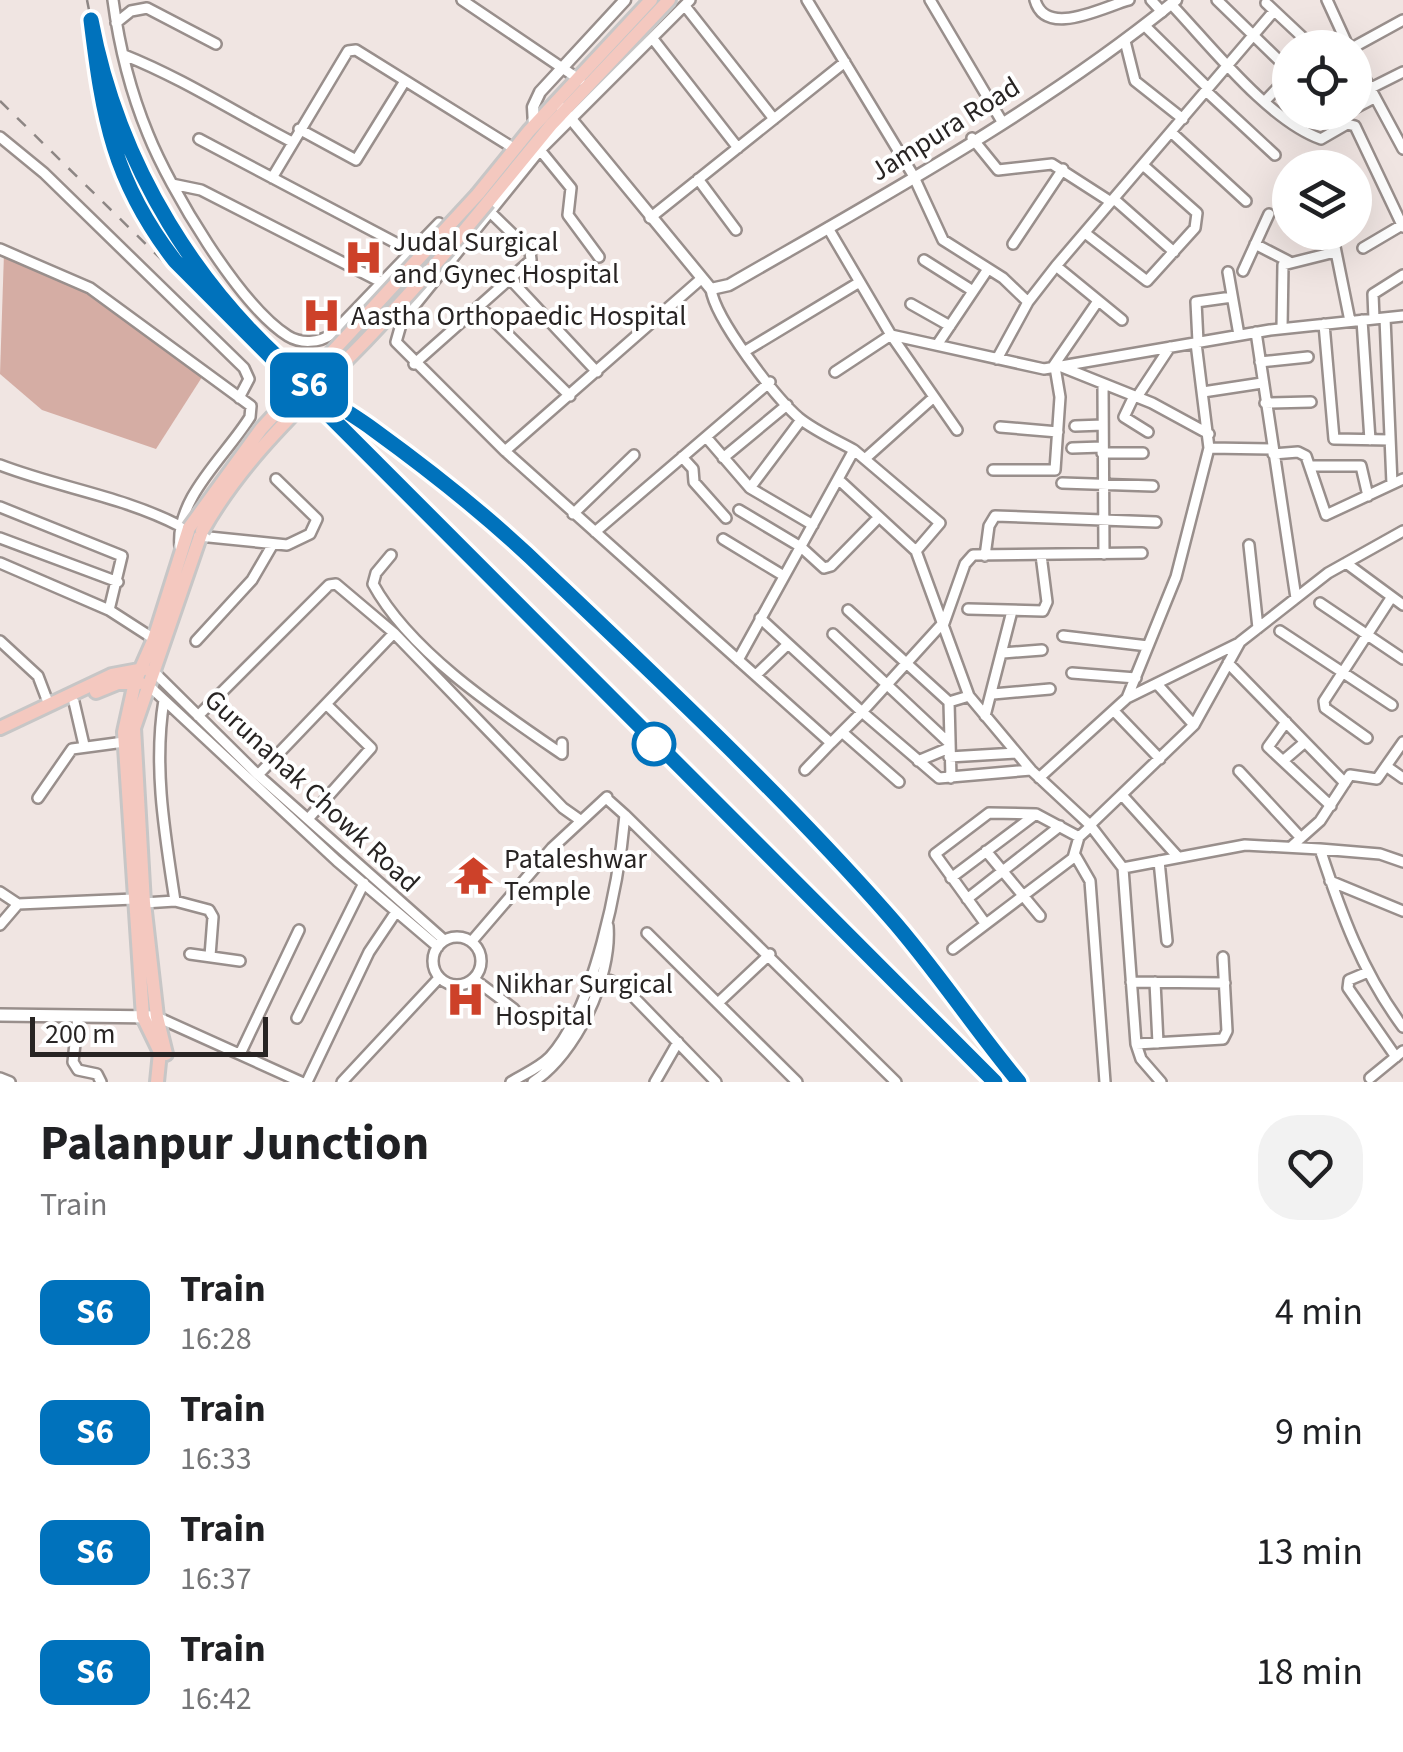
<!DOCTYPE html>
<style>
:root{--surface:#fff;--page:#f2f2f2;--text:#202124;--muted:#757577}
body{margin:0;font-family:"Source Sans 3",sans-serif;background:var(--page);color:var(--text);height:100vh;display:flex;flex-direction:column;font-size:38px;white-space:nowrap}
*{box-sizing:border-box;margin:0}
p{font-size:32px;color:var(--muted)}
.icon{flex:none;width:55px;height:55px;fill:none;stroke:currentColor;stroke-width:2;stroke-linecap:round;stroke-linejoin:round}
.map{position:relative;height:1082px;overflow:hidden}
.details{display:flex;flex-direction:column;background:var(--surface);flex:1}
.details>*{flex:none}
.badge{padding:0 20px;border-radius:15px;font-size:35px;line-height:65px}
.fabs{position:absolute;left:1272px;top:30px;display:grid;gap:20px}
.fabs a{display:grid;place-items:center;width:100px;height:100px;border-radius:50%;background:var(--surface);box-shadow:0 10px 40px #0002;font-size:50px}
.scale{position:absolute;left:30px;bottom:25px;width:238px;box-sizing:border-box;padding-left:10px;border:5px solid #282423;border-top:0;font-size:28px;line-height:35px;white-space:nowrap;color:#282423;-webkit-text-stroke:8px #fff;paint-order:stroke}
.map>.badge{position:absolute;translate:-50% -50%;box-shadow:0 0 0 5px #fff}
.round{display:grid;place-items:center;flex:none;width:105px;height:105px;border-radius:40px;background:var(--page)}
.summary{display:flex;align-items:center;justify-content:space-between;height:170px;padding:0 40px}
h1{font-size:48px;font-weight:700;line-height:75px}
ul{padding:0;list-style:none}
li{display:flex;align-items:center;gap:30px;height:120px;padding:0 40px}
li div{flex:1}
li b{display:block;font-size:38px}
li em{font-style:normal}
li .badge{min-width:110px;font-weight:700;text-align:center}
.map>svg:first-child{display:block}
</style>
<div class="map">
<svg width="1403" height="1082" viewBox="0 0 1403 1082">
<rect width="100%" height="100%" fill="#f0e5e2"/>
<path fill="#d5ada4" d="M4,253L81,285L204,374L156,449L42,410L0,374Z"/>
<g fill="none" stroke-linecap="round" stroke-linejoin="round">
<defs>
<path id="minor" d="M113,0C119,45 131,93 148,134C170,189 239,305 288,336C301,344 319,343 332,334L439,223
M462,0L580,80
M690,0L540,150L402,321L396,342L505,451L701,279
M807,0L913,175L943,240L1003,278L1028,302
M930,0L1001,120
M1035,0C1046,39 1105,6 1129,0
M1151,0L1162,12
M1217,0L1290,71
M1327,0L1349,48
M1266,3L1314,48
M1171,4C1210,45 1268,120 1321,139L1347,124L1355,126L1403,227
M685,6L774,119
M116,23L131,11L147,8L216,44
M1145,26L1208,88
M653,39L738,148
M1125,41L1135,81L1183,119
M1352,48L1403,20
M124,55C184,79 234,112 292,142
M1355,60L1403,149
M1369,89L1403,72
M1206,91L1275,155
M1266,100L1290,75
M1355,108L1374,98
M299,129L356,160L405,81
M1171,132L1246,201
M0,137L44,173L244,368L249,379L239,398
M972,138L998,170L1052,164L1111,202
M199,139L411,251
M540,150L571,188L568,215L599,257
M1303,162L1306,168
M272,178L348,51L356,50L515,149
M698,179L736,230
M172,184L201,190L381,282
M1114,199L1174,252
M650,218L845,62
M828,228L891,335L1044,369L1270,330L1403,316
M1332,232L1350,321
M1085,233L1147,281L1195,228L1197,213L1143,165
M1013,244L1063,169
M1255,244L1288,261
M1363,248L1402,225
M0,249L90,288L251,406L250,417C226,456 175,498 180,547
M924,260L973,291
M1056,266L1122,320
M1243,271L1269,214
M1228,272L1239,335
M511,280L597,372
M711,289C715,319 775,397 799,418C815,431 836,440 854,450L838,479L916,551L969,696L1031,770L1090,825L1123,868L1245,845L1320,849C1341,913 1362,972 1403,1027
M911,304L950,326
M480,307L570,396
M1385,318L1392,484
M1374,319L1373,294L1403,275
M1362,320L1370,440
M1324,324L1334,439L1390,440
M1282,328L1283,265L1335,252
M1256,332L1296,598
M1198,342L1196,302L1232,297
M937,345L988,269
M747,350L858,283
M997,359L1028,302L1056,266L1274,11
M1260,362L1308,357
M414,364L531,260L530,251L491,213
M1062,367L1152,403L1209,434
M1052,368L1098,301
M835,372L891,335L957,430
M1103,385L1104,554
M1203,392L1262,383
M1134,396L1124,417L1148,432
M1137,397L1170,347
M1265,403L1311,402
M1075,426L1103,425
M1000,427L1058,432
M706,437L750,488L813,525
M1072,448L1102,447
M1209,448L1271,449
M854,450L940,523L916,551
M505,451L831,743L862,712L939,778L1031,770
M1102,453H1143
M1273,454L1298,452L1306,456L1326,515L1403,479
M682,457L693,469L694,482L726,518
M867,457L934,397
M723,458L787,405
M0,465C60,488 122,496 180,526
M1310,466H1361L1368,496
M993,470H1055L1060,397L1055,367
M1062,483L1153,486
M750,488L801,420
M0,507L122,556L109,610
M739,510L801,547L824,568L831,566L879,517
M573,514L634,455
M595,532L770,382
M199,536L287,545L310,534L317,519L276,479
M0,538L118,582
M723,539L784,576
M1249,545L1258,628
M391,555L376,573L373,584C410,652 499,711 562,754V743
M985,556L989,526L995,516L1156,522
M0,563L109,610L154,639
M1346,563L1403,605
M1320,603L1403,659
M968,609L1043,611L1047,602L1041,555
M848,610L949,702
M760,618L862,712L942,624
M943,626L965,564L973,555L1142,553
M1280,631L1392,705
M833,634L948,742
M1063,636L1148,646
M0,641L38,676L49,705
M196,641L252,580L273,544
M1003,653L1042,650
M738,660L838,479
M1228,663L1345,783
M153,671L258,775L444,940
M1072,673L1136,678
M756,675L788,644
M147,684L337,861L438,947
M1157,684L1194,725
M993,694L1050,689
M1127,698L1237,644
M164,700C153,767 165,835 175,901
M74,702L84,745
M1114,711L1160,759
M198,716L329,585L336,584L394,633L563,808L580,820
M985,716L1012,611
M1286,722L1268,747L1331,806
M842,732L899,782
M1367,738L1325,708L1324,701L1391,598
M949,757L1016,753
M1284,760L1305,742
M918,761L949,748
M1386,766L1403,778
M805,770L831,743
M1239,771L1301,838
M258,775L394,633
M951,778L949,702L969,696
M1039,778L1127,698L1176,577L1209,448L1196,343
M1122,795L1178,857
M38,798L72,749L124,742
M625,815L896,1082
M308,819L371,748L327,705
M1090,825L1194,725L1240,642L1328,573L1403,531
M1293,845L1320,821L1350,775L1377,779L1403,742
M1320,849L1380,854L1403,862
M986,851L1040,916
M1075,855L1090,881L1105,1082
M1159,861L1167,941
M1123,868L1136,1044L1141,1059L1161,1082
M951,878L1036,814L1079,837
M1330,881L1403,911
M0,892L18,904
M967,899L1060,826
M144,903L175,901L209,910L213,917L210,956
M985,923L935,854L989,813L1036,814
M0,925L18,904L134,899
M647,933L797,1082
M433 961a24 24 0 1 1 48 0a24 24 0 1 1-48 0Z
M472,941L552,848L607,797
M953,949L1073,858L1079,837L1091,826
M190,954L240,961
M1368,972L1349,980L1348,988L1396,1057
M598,976L622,985L716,1082
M474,979L514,1009
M1131,982L1225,983
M1155,982L1158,1043
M719,1002L770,954
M78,1016L73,1062L78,1070L97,1074L101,1082
M157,1017L301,1082
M297,1018L364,883
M1136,1044L1223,1039L1227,1031L1223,957
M240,1054L299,930
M0,1078L10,1082
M1370,1078L1403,1051
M307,1082L369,952L396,912
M342,1082L439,978
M511,1082C524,1074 539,1068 550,1057C595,1007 619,882 625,815L606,798
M533,1082C576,1054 612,978 608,926
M655,1082L678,1042"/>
<path id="tertiary" d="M562,108L711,289L729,285C878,199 1043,109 1176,0
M534,125L533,107L540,92L625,0"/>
<path id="secondary" d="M0,1015L157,1017"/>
<path id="primary" d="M478,194L529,131L651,0
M488,202L551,125L669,0
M96,692L118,683H140
M0,728L112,675L144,669
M166,1054L157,1017L144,903L134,728L202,531
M157,1082L160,1052L143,1017L124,732L135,682L154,639L189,528"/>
</defs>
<use href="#minor" stroke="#998f8c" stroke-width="14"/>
<use href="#tertiary" stroke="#998f8c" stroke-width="15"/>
<use href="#secondary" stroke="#998f8c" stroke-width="16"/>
<use href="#primary" stroke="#c7c6c6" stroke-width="18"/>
<use href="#minor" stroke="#fff" stroke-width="9"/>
<use href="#tertiary" stroke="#fff" stroke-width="10"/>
<use href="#secondary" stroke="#fff" stroke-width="11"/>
<use href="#primary" stroke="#f4c8bf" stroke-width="12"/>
<path stroke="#8d8684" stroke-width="2.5" stroke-dasharray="12 12" stroke-linecap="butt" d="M87,0C116,151 190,295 315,389C395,450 480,507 552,577C665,688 782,797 888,915C935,967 974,1028 1018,1082
M99,85C107,145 126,197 163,245
M0,101L214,311
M278,375L985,1082"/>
<defs>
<path id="primary-bridge" d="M189,528L261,429L478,194
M202,531C244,456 307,401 366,340C408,296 449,250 488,202"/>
</defs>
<use href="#primary-bridge" stroke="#c7c6c6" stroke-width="18" stroke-linecap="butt"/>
<use href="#primary-bridge" stroke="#f4c8bf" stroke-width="12"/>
</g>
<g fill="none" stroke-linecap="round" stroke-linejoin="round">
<defs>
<path id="line" d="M995,1082L175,261C113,181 103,118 91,20C118,164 198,295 312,387C331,403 354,415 374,430C432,472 497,524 548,574C664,684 783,796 889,916C935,968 974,1028 1019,1082"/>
</defs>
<use href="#line" stroke="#fff" stroke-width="22"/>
<use href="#line" stroke="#0072bc" stroke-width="15"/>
</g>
<defs>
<symbol id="hospital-bare" viewBox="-9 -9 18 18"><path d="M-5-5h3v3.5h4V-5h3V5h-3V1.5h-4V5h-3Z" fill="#cd4129" stroke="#fff" stroke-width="2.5" paint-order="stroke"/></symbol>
<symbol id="temple-bare" viewBox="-9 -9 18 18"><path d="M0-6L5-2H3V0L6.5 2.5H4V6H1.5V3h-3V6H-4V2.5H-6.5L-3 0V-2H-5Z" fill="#cd4129" stroke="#fff" stroke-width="2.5" paint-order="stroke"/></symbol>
</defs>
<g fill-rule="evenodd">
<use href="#hospital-bare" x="336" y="230" width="55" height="55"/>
<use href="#hospital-bare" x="294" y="288" width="55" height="55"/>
<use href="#temple-bare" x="446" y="848" width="55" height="55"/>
<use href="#hospital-bare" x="438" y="972" width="55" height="55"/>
</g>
<circle fill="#fff" stroke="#0072bc" stroke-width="5" cx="654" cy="744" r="20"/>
<g text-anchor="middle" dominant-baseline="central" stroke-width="8" stroke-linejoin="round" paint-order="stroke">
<g font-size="28" fill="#282423" stroke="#fff">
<text transform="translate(945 129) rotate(-32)">Jampura Road</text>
<text transform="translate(312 791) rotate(43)">Gurunanak Chowk Road</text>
</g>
<g font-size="28" fill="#282423" stroke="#fff" text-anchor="start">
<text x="393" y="242">Judal Surgical<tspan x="393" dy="32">and Gynec Hospital</tspan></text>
<text x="351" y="316">Aastha Orthopaedic Hospital</text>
<text x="504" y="859">Pataleshwar<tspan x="504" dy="32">Temple</tspan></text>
<text x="495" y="984">Nikhar Surgical<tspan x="495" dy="32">Hospital</tspan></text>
</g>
</g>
</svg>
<div class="fabs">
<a><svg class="icon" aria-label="locate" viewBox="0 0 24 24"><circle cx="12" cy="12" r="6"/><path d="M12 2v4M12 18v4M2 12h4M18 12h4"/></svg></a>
<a><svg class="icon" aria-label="layers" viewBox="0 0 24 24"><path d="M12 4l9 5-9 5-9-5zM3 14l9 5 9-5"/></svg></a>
</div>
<div class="scale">200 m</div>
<b class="badge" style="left:309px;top:385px;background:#0072bc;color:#fff">S6</b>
</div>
<section class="details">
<div class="summary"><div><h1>Palanpur Junction</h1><p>Train</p></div><a class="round"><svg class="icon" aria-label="heart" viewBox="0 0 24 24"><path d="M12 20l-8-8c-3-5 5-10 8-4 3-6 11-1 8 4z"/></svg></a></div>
<ul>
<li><span class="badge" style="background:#0072bc;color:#fff">S6</span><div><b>Train</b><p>16:28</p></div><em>4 min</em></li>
<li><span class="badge" style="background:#0072bc;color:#fff">S6</span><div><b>Train</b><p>16:33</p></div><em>9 min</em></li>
<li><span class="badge" style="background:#0072bc;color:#fff">S6</span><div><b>Train</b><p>16:37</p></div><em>13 min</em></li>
<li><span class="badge" style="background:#0072bc;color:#fff">S6</span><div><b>Train</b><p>16:42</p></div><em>18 min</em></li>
</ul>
</section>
